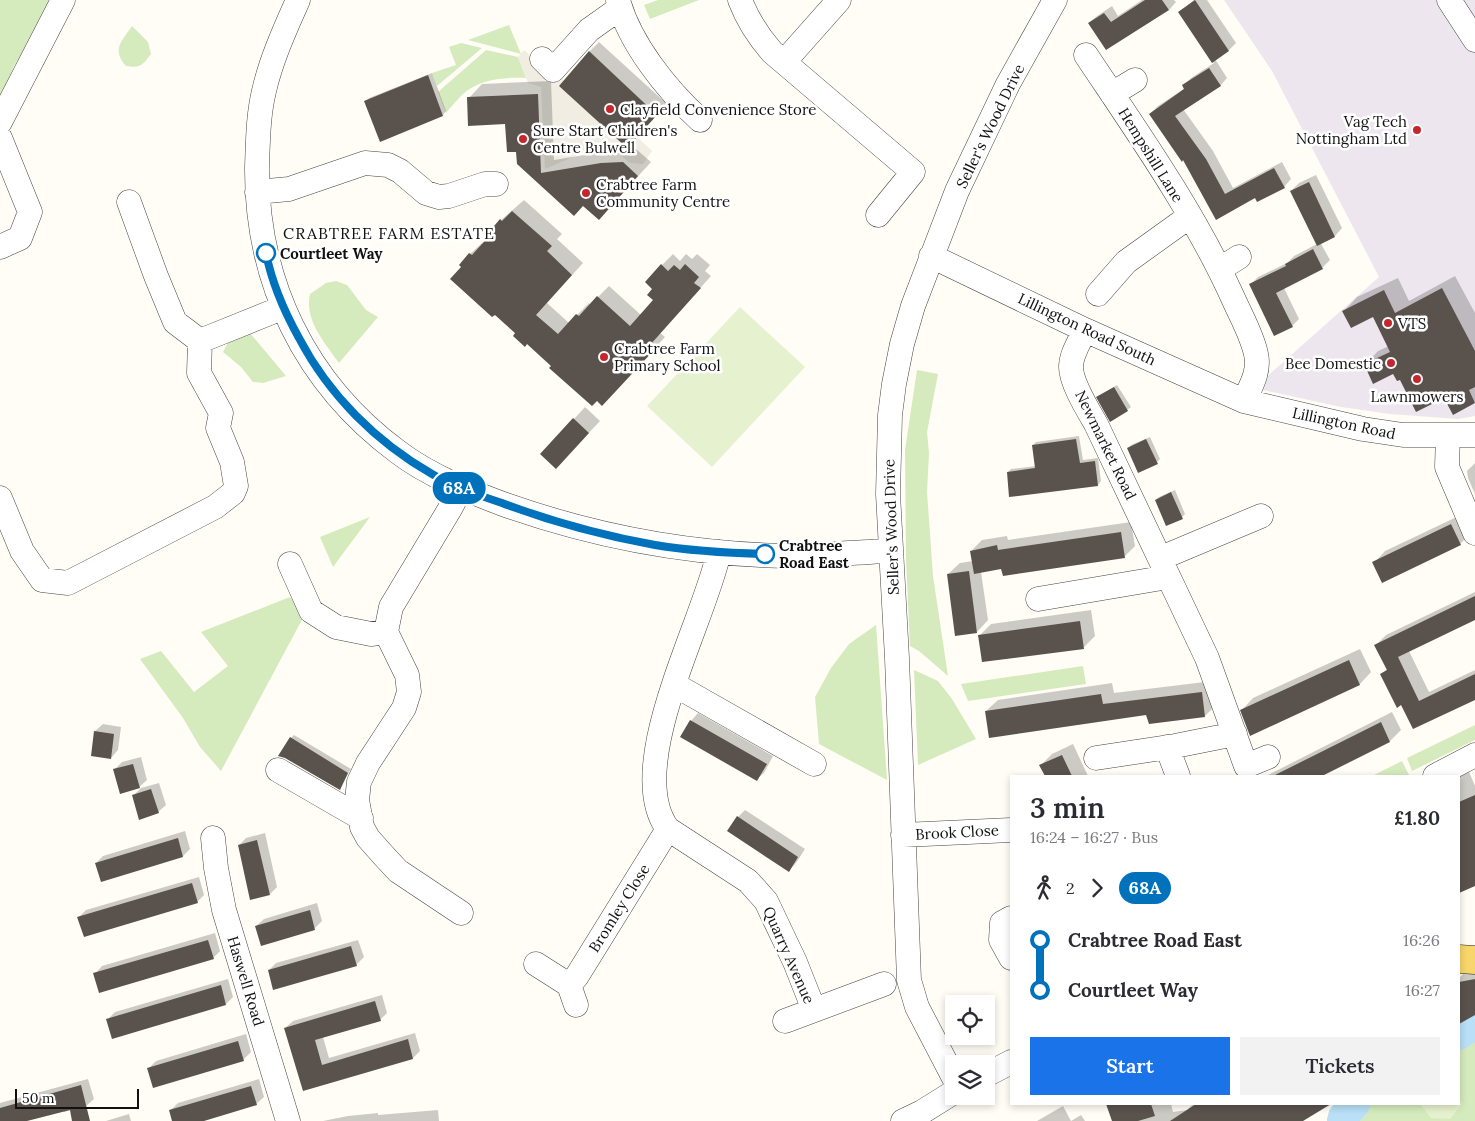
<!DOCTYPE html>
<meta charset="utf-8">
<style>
:root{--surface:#fff;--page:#f2f2f3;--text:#2b2b33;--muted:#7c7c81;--accent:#1a73e8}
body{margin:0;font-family:Lora,serif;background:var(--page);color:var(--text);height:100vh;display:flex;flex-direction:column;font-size:19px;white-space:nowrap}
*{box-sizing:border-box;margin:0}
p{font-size:16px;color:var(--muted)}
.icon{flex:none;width:28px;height:28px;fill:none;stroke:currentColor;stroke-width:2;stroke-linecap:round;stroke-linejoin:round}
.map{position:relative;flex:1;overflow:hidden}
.drawer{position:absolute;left:1010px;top:775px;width:450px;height:330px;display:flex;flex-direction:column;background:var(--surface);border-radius:0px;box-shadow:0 2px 8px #0003}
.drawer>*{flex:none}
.badge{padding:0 10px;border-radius:16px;font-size:18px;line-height:32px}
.controls{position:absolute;left:945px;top:995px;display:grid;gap:10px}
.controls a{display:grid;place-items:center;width:50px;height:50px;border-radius:0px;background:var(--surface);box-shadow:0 2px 8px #0003;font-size:25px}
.scale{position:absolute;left:15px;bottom:12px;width:124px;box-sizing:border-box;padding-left:5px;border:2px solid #111;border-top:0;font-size:14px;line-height:18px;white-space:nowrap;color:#111;-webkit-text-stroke:4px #fff;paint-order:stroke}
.map>.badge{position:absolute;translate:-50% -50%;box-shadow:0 0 0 2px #fff}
.legs{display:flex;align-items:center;gap:8px;height:55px;padding:0 20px;font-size:16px}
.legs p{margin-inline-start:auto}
.overview{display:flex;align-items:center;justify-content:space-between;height:85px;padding:0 20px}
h1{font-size:28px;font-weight:600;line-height:38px}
.cta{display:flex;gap:10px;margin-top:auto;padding:10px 20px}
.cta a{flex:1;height:58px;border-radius:0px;background:var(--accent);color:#fff;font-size:20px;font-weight:600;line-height:58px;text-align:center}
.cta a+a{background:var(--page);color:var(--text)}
ul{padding:0 20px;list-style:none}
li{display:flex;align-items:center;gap:18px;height:50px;font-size:19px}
li i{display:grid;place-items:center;width:8px;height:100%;margin:0 6px;background:currentColor}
li i::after{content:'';width:12px;height:12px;margin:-6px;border:4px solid;border-radius:50%;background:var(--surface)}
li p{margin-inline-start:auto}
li:first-child i{background:linear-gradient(#0000 50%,currentColor 0)}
li:last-child i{background:linear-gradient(currentColor 50%,#0000 0)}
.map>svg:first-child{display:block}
</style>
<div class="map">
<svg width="1475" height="1121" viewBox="0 0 1475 1121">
<rect width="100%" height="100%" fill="#fffdf5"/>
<path fill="#eee6ef" d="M1224,0H1475V416L1458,419L1390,414L1341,407L1254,388L1379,277L1272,71Z"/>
<path fill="#d5ebbd" d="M0,0H49L34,34L14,66L0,100Z
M658,0H699L650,19L644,5Z
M509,25L521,54L468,40Z
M132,26L148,42L151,54C142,66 140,68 126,66C111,49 122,41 132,26Z
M461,43L482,48L437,86L432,73L456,65L449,47Z
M486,50L518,57L526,78C505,77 478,79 462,95C456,101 451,107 446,113L438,92Z
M336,281L347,285L366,310L378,317L339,363C325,343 304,320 310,294L326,283Z
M250,333L286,376L263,383L253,382L241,367L223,352L230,339Z
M917,370L938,374L927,432L929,453L927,492L933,576L948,676L919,651L910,646L906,560L905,450Z
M370,517L333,567L320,537Z
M290,597L304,616L221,771L200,747L183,718L140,659L161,651L194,692L228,666L201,632Z
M876,625L887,780L819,744L815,697L831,668L849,644Z
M1083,666L1086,684L968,701L961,684Z
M914,670L938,681L952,699L976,739L918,765Z
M1475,725V740L1412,771L1407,758Z
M1402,761L1409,775L1407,776H1372Z
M1475,1032V1121H1357L1367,1106L1371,1104H1459V1043Z"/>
<path fill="#e6f2cf" d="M740,307L805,367L712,467L647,406Z
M1459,1096L1462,1104L1450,1119L1431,1118L1420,1104H1459Z"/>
<path fill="#f1ede2" d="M524,50L556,80L560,77L631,143L637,137L652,151L643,164L630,163L613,149L602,147L594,148L545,169L541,87L528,83L518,57Z"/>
<path fill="#0003" d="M1142,0H1174L1176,2L1169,10L1106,49L1089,23L1097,16L1112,6L1118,16Z
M1194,0H1207L1236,43L1229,50L1215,59L1227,78L1220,86L1183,109L1213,151L1233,188L1282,162L1291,179L1284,187L1255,197L1217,218L1184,159L1150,114L1158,106L1185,88L1184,85L1191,78L1214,63L1180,12Z
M599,42L667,104L637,137L589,52Z
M432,73L446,111L443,115L380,140L366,101L369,98Z
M551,81L554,160L615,150L636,149L651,162L612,205H583L574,214L517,151L507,123L469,98L482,84Z
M1316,175L1342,228L1335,236L1320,242L1330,260L1322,268L1284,288L1299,319L1292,326L1251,284L1258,277L1287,263L1294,256L1317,244L1291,191L1299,183Z
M524,200L562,234L557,239L583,263L547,303L569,323L589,303L590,305L609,286L641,315L654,300V289L662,265L673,254L680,261L686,254L692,259L697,254L710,265L705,271L711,276L660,333L665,337L614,393L552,366L517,333L463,267L470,254L482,243L483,245L493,234L501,220Z
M1455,276L1475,313V401L1453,413L1445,396L1400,378L1394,372L1365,365L1378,351L1389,346L1374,316L1344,311L1357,297L1398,278L1409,301Z
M1117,385L1131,407L1127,410L1098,397Z
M585,407L600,421L567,456L542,454Z
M1079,436L1083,460L1098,458L1101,481L1098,485L1008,472L1011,469L1036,466L1033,445L1036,442Z
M1150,437L1160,459L1157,462L1128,449L1131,445Z
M1475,463V494L1468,478L1467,471Z
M1175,490L1185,514L1182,517L1156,500L1159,497Z
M1463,514L1472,532L1460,544L1374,563L1385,551Z
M1131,522L1135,546L1124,557L1002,568L981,572L988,620L977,632L948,574L960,563L973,561L971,551L982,540L1007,536L1008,540Z
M1475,592V619L1409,651L1429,692L1475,670V698L1402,703L1382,674L1387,669L1376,645L1386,635Z
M1091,610L1095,636L1084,647L980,635L991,624Z
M1360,649L1371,672L1360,684L1250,734L1242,710L1253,698Z
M1213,681L1216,705L1205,716L986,711L998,700L1112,683L1114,693Z
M1392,712L1401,730L1390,741L1320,776H1266Z
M698,713L773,756L764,773L756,780L691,721Z
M103,724L121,727L118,750L111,758L95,731Z
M294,735L351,769L339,788L291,738Z
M1073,744L1088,776H1046L1041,765L1052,754Z
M141,757L147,780L139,787L115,769L122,762Z
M1467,767L1475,786V885L1459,891V776Z
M159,783L166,805L158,812L133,796L141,788Z
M745,810L805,849L796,863L789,870L738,817Z
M185,831L190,849L183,856L96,863L103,856Z
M265,833L277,887L270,894L239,845L246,838Z
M199,877L204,895L197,902L79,917L86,910Z
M317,903L322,921L314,929L256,926L264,919Z
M215,933L220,951L213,958L95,974L102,966Z
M358,940L364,957L356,965L269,970L276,963Z
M1475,970V1014L1459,1022V978L1465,972Z
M228,979L233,997L226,1004L108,1019L115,1012Z
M382,995L387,1013L380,1020L323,1037L329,1058L415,1033L420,1051L413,1058L304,1089L285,1028L293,1021Z
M246,1034L251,1052L243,1060L149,1068L156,1061Z
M88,1079L94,1099L86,1106L64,1112L63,1110L24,1121H0V1103Z
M259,1079L264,1097L256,1104L201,1121H173L170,1111L178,1103Z
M1108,1104H1171L1173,1112L1187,1110L1193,1104H1325L1320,1109L1301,1121H1113Z
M1063,1106L1071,1121L1081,1115L1085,1121H1037Z
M438,1110L439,1121H323L348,1116L378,1113V1115Z
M129,1114L131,1121H106Z"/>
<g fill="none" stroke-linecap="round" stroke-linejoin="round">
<path stroke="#b9e0f7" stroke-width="30" d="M1459,1035L1475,1024
M1342,1121L1343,1117L1355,1104"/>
</g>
<path fill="#5a524d" d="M1145,0H1162L1169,10L1106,50L1088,23L1104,13L1111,22Z
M1195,0L1229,51L1212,63L1178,12Z
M589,51L657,115L627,148L559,86Z
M1209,68L1221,86L1175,116L1206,159L1225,194L1274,168L1285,188L1257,202L1255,198L1216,220L1183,160L1182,162L1149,114L1184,89L1182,85Z
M428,75L443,116L380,142L364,101Z
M538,94L541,173L601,163L623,162L638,176L599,220L583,206L574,216L517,164L516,152H507L505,124L468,126L467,97Z
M1309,182L1335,237L1317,246L1290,191Z
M512,211L552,246L547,251L572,275L536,315L558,334L576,314L579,316L597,296L630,326L653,300L647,295L652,289L645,282L661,264L668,271L674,265L680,270L685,264L699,277L694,283L701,288L650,345L655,349L602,406L597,401L592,406L549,368L551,366L527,344L525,347L513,336L515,333L495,315L492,317L450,279L461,267L459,265L469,253L472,255L491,234L489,232L500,219L502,221Z
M1313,249L1323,269L1276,293L1293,327L1274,336L1249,284L1286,266L1285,264Z
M1442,288L1475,351V387L1469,390L1475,403L1453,415L1444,398L1416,412L1400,380L1397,381L1393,374L1373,384L1364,364L1390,352L1373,317L1351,328L1342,311L1384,290L1395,313Z
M1114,387L1128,411L1110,422L1096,397Z
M573,418L589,433L556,469L540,454Z
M1076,439L1080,463L1095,461L1098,486L1009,497L1007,472L1035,468L1032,445Z
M1146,439L1158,464L1138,473L1127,448Z
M1171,492L1183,519L1166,526L1155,500Z
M1451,524L1461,545L1382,583L1372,562Z
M1121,532L1125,558L1003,576L1001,569L974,574L970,551L997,545L998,550Z
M969,571L977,633L955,636L947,574Z
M1475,596V620L1398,657L1419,701L1475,674V700L1413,729L1401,705L1397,708L1380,674L1387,670L1374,645Z
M1080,621L1084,649L982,662L978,635Z
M1349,660L1360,685L1250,736L1240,710Z
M1202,692L1205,717L1149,724L1146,715L989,738L985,711L1101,694L1103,704Z
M690,720L767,764L757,781L680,737Z
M1381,722L1390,742L1322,776H1273Z
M94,731L114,734L111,759L91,756Z
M290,737L348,773L340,790L285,758L278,756Z
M1062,755L1072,776H1045L1039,765Z
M133,764L140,788L120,794L113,769Z
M151,789L159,813L139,820L132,795Z
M1475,795V886L1459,893V802Z
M737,816L798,857L789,872L727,831Z
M178,838L183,857L101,882L95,863Z
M257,840L270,895L250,900L238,845Z
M192,883L198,903L84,937L77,917Z
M310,910L315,930L261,946L255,926Z
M208,940L214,959L99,993L93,973Z
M351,946L357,966L273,990L268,970Z
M1475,979V1015L1459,1024V982Z
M221,985L226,1005L112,1039L106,1019Z
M375,1001L381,1021L315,1040L322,1065L408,1039L413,1059L303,1091L284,1028Z
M238,1041L244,1061L153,1088L147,1068Z
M81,1085L90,1121H72L70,1110L27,1121H0V1108Z
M251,1086L257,1105L204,1121H172L169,1110Z
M1106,1104H1151L1155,1116L1138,1121H1112Z
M1196,1104H1331L1303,1121H1170Z"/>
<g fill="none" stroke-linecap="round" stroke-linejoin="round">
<defs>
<path id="minor" d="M298,0C285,29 271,60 264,91C258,116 258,141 257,167C256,282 305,383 398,452C430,476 466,490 503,504C596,537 695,555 793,556C803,556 814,554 824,554C846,553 868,553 890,550
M618,0C630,44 667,90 700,120
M740,0C748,21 758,36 772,52L913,172L878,215
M1449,0L1475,40
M1086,55C1138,133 1194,212 1233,298C1241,316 1252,335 1256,354C1260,371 1251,386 1244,401
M542,59L553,70L589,30L620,8
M784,62L839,0
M1112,94L1135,80
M0,122L63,0
M0,138L30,212L20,238L0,247
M257,192L289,189L365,163L388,165L400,171L426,193L439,197L449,196L485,184H496
M129,202L156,276L175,322L200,341L282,308
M931,256L1085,330L1244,401L1363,429L1403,435H1475
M1220,269L1239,257
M1098,294L1126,262L1190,216
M1085,330C1080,341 1071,354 1071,367C1071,383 1088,410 1096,424L1207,658L1246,766L1268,757
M1448,435L1447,467L1475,533
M461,488L451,507L391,607L386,632L407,675L409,692L404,708L368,763L359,782L357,800L362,827L368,838L384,856L398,871L461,913
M0,498L22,551L42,580L68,583L215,507L233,493L236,486L232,462L218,428L221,413L199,373L200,341
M719,552C705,620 622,768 668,829L748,881L766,901L795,962L814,1010
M1161,558L1261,516
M290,564L311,611L336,627L371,634L386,632
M1038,599L1168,577
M675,685L814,764
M1167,747L1178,776
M1096,758L1175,746L1235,734
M278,770L361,818
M1435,776L1475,755
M903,835L1011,830
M213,838L216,868L224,910L288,1121
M1011,918L1002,923L1001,940L1011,958
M536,964L569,985
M576,1005L569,985L577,976L668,829
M785,1021L884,984
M986,1075L1011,1062
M954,1078L917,1007L909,980L897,658L888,494L890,415L894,384L902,344L913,306L957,191L1008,84L1055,0
M903,1121L922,1112L954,1092"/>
<path id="major" d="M1459,959L1475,960"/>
</defs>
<use href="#minor" stroke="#444" stroke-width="25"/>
<use href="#major" stroke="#222" stroke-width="29"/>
<use href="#minor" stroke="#fff" stroke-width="24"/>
<use href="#major" stroke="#f9d66b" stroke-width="28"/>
</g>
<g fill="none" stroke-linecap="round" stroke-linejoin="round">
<defs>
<path id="line-1" d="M266,253C272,284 284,311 299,338C329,395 376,442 432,474C454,487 478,495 502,503C550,521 605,536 655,545C691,551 728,553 765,554"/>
</defs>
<use href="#line-1" stroke="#fff" stroke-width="11"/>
<use href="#line-1" stroke="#0072bc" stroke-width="8"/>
</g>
<g fill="#c4262e" stroke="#fff" stroke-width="2">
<circle cx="610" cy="109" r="5"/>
<circle cx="1417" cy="130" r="5"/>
<circle cx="523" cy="139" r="5"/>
<circle cx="586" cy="193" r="5"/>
<circle cx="1388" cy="323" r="5"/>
<circle cx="604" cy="357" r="5"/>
<circle cx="1391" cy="363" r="5"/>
<circle cx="1417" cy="379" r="5"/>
</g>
<g fill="#fff" stroke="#0072bc" stroke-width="2.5">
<circle cx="266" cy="253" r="9"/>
<circle cx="765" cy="554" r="9"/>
</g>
<g text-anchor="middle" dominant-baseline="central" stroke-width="5" stroke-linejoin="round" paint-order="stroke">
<g font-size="15" fill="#111" stroke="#fff" text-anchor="start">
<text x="620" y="109">Clayfield Convenience Store</text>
<text x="1407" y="121" text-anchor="end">Vag Tech<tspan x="1407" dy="17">Nottingham Ltd</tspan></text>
<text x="533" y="130">Sure Start Children's<tspan x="533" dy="17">Centre Bulwell</tspan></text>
<text x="596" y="184">Crabtree Farm<tspan x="596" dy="17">Community Centre</tspan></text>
<text x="1398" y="323">VTS</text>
<text x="614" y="348">Crabtree Farm<tspan x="614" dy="17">Primary School</tspan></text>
<text x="1381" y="363" text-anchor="end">Bee Domestic</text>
<text x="1417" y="396" text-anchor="middle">Lawnmowers</text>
</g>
<g font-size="15" fill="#111" stroke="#fff">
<text transform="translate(990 126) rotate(-64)">Seller's Wood Drive</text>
<text transform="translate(1151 155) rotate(58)">Hempshill Lane</text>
<text transform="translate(1087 329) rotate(25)">Lillington Road South</text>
<text transform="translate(1344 423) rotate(12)">Lillington Road</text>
<text transform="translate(1106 445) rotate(64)">Newmarket Road</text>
<text transform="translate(891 527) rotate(-92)">Seller's Wood Drive</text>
<text transform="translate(957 832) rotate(-3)">Brook Close</text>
<text transform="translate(619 908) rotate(-58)">Bromley Close</text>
<text transform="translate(789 955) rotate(66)">Quarry Avenue</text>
<text transform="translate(246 981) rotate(73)">Haswell Road</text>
</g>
<g font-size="15" font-weight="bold" fill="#111" stroke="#fff" text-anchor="start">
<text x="280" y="253">Courtleet Way</text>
<text x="779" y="545">Crabtree<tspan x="779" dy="17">Road East</tspan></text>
</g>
<g font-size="16" letter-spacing="1" fill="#111" stroke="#fff">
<text x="389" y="233">CRABTREE FARM ESTATE</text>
</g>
</g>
</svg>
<div class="controls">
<a><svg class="icon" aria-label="locate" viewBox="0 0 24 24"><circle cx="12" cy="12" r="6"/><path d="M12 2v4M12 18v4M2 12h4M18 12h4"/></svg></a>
<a><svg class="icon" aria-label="layers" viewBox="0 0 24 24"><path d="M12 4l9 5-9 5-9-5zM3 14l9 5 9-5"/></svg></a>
</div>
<div class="scale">50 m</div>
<b class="badge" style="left:459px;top:488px;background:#0072bc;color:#fff">68A</b>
<section class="drawer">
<div class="overview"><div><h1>3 min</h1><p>16:24 – 16:27 · Bus</p></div><b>£1.80</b></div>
<div class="legs"><svg class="icon" aria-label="walk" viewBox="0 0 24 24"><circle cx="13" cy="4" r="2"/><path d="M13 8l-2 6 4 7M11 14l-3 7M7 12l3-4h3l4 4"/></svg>2<svg class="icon" aria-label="forward" viewBox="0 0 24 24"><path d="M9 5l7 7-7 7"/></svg><b class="badge" style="background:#0072bc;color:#fff">68A</b></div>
<ul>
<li><i style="color:#0072bc"></i><b>Crabtree Road East</b><p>16:26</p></li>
<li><i style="color:#0072bc"></i><b>Courtleet Way</b><p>16:27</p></li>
</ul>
<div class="cta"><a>Start</a><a>Tickets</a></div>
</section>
</div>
